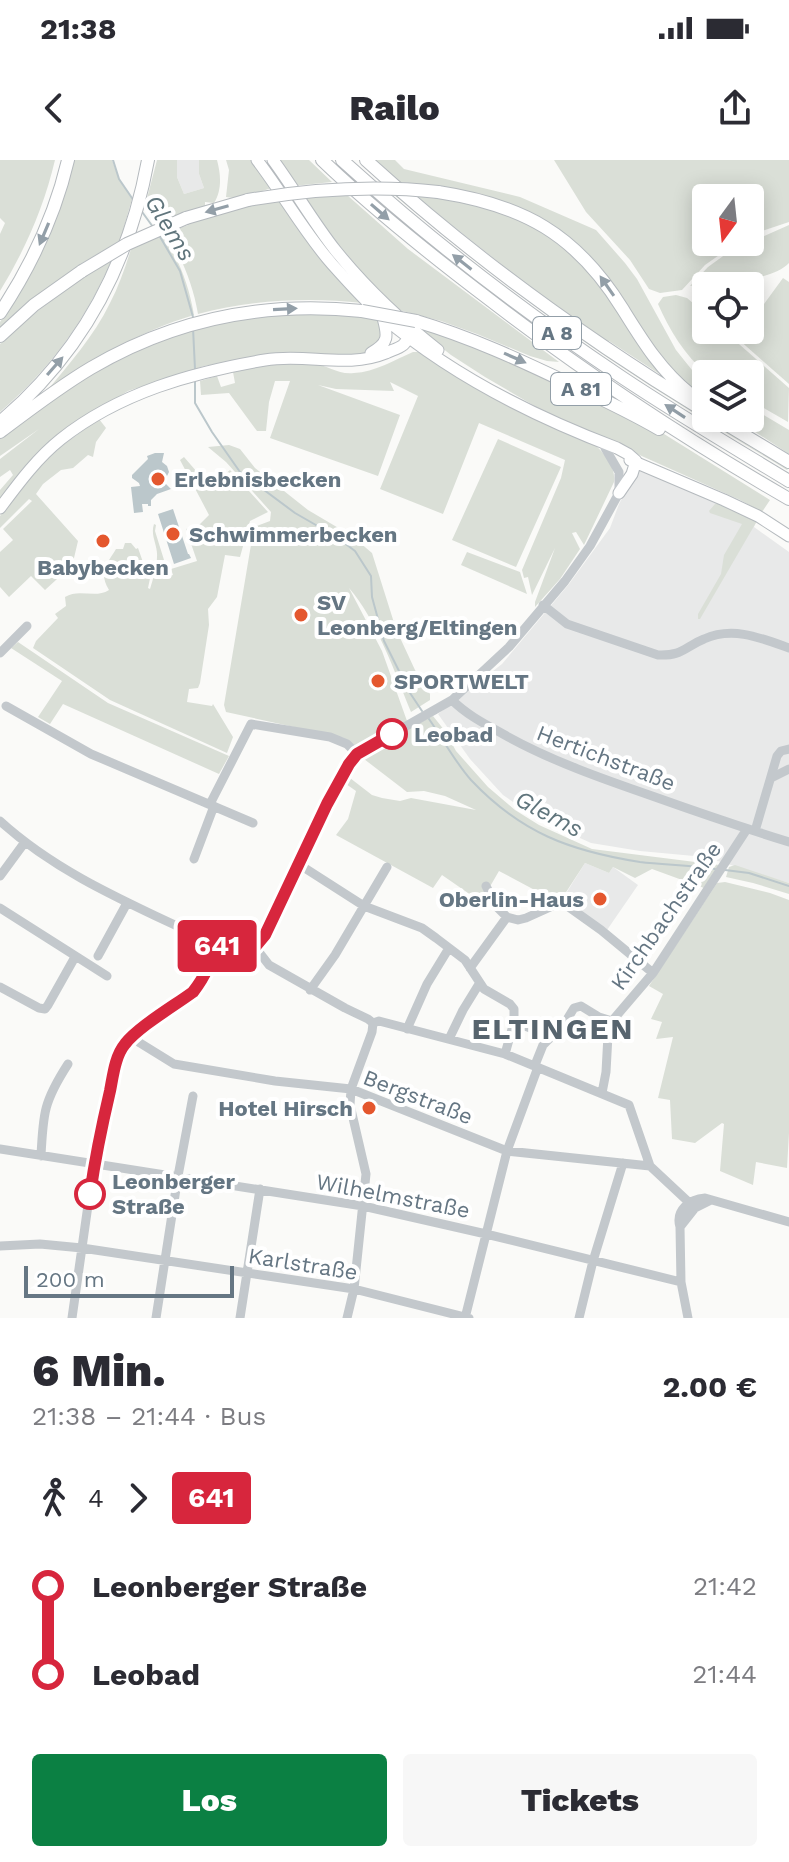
<!DOCTYPE html>
<html lang="de">
<meta charset="utf-8">
<style>
:root{--surface:#fff;--page:#f7f7f7;--text:#2b2b33;--muted:#7c7c81;--accent:#0b8043}
body{margin:0;font-family:"Work Sans",sans-serif;background:var(--page);color:var(--text);height:100vh;display:flex;flex-direction:column;font-size:30px;white-space:nowrap}
*{box-sizing:border-box;margin:0}
p{font-size:26px;color:var(--muted)}
.icon{flex:none;width:44px;height:44px;fill:none;stroke:currentColor;stroke-width:2;stroke-linecap:round;stroke-linejoin:round}
.map{position:relative;height:1158px;overflow:hidden}
.side{display:flex;flex-direction:column;background:var(--surface);flex:1}
.side>*{flex:none}
.badge{padding:0 16px;border-radius:6px;font-size:28px;line-height:52px}
.needle{width:52px;rotate:195deg}
.fabs{position:absolute;left:692px;top:24px;display:grid;gap:16px}
.fabs a{display:grid;place-items:center;width:72px;height:72px;border-radius:8px;background:var(--surface);box-shadow:0 4px 20px #0003;font-size:40px}
.scale{position:absolute;left:24px;bottom:20px;width:210px;box-sizing:border-box;padding-left:8px;border:4px solid #657683;border-top:0;font-size:22px;line-height:28px;white-space:nowrap;color:#657683;-webkit-text-stroke:6px #fff;paint-order:stroke}
.map>.badge{position:absolute;translate:-50% -50%;box-shadow:0 0 0 4px #fff}
.legs{display:flex;align-items:center;gap:12px;height:88px;padding:0 32px;font-size:26px}
.legs p{margin-inline-start:auto}
.head{display:flex;align-items:center;justify-content:space-between;height:136px;padding:0 32px}
h1{font-size:44px;font-weight:800;line-height:60px}
.cta{display:flex;gap:16px;margin-top:auto;padding:16px 32px}
.cta a{flex:1;height:92px;border-radius:8px;background:var(--accent);color:#fff;font-size:32px;font-weight:800;line-height:92px;text-align:center}
.cta a+a{background:var(--page);color:var(--text)}
ul{padding:0 32px;list-style:none}
li{display:flex;align-items:center;gap:28px;height:88px;font-size:30px}
li i{display:grid;place-items:center;width:12px;height:100%;margin:0 10px;background:currentColor}
li i::after{content:'';width:20px;height:20px;margin:-10px;border:6px solid;border-radius:50%;background:var(--surface)}
li p{margin-inline-start:auto}
li:first-child i{background:linear-gradient(#0000 50%,currentColor 0)}
li:last-child i{background:linear-gradient(currentColor 50%,#0000 0)}
.status{display:flex;justify-content:space-between;align-items:center;height:56px;padding:0 40px;background:var(--surface);direction:ltr}
.status svg{height:22px;fill:currentColor}
header{display:flex;justify-content:space-between;align-items:center;height:104px;padding:0 32px;background:var(--surface);font-size:36px;font-weight:800}
.map>svg:first-child{display:block}
</style>
<div class="status"><b>21:38</b><svg viewBox="0 0 49 12"><path d="M0 12V9h3v3zM5 12V6h3v6zM10 12V3h3v9zM15 12V0h3v12zM26 1h20v11H26zM47 4h2v5h-2z"/></svg></div>
<header><svg class="icon" aria-label="back" viewBox="0 0 24 24"><path d="M15 5l-7 7 7 7"/></svg>Railo<svg class="icon" aria-label="share" viewBox="0 0 24 24"><path d="M12 15V3M7 8l5-5 5 5M5 13v7h14v-7"/></svg></header>
<div class="map">
<svg width="789" height="1158" viewBox="0 0 789 1158">
<rect width="100%" height="100%" fill="#fafaf8"/>
<path fill="#e8e9e9" d="M177,0H199V14L204,28L184,34L177,17Z
M639,307L756,362L754,367L789,392V723L705,697L640,691L591,683L538,659L503,635L470,599L438,554L502,504L569,424L610,368L619,344Z
M585,703L609,713L613,707L638,725L607,770L574,748L577,743L565,735Z"/>
<path fill="#dadfd7" d="M0,0H55C44,47 25,90 0,131V74L5,63L0,58Z
M73,0H112L119,19L132,39L120,81L79,105V106L36,137L0,169V162C17,137 33,113 45,85C58,58 65,29 73,0Z
M157,0H177V17L184,34L204,28L199,14V0H217C221,15 222,30 214,43L205,42V47L184,52L158,63L145,46Z
M226,0H251L272,28C257,32 240,40 226,37L229,10Z
M275,0H309L332,22L293,26Z
M374,0H395L404,9L520,37L596,70L625,103L637,119L676,190L692,210L706,220V240L688,228L667,207L603,111L573,81L438,26L399,22Z
M554,0H789V62L750,75V38H706V59L703,56L706,61V82H719L725,91L705,105L682,130L660,133L649,129L630,100L586,52Z
M393,34H399L706,258L789,308L787,310C728,274 669,239 611,200C535,149 463,93 393,34Z
M347,35L408,89L559,202L547,201L530,196L477,174L441,161L395,149L360,114L301,38Z
M415,36L436,38L437,37C498,50 542,60 585,109C592,116 600,124 605,132C624,160 640,189 661,215L609,181L608,182L545,139Z
M281,40L362,143C309,137 249,140 198,154C193,124 182,99 167,73L188,65V63L244,46Z
M789,65V103C771,122 717,123 690,126L708,107L730,91Z
M163,75C179,100 189,125 194,155C140,171 92,200 46,232C69,204 94,176 110,143C119,126 125,108 131,89Z
M112,99C87,159 49,210 0,252V184C34,152 71,123 112,99Z
M783,118L789,122V224L738,179L745,170H750V163Z
M676,135L687,138L706,154V170H723L789,228L788,262L750,240V214H707C685,196 669,169 658,144L663,137Z
M282,152L380,158L383,170L380,184L364,194L351,197H261L204,206L128,231L68,268L53,281L23,308L0,340V330L13,315L10,310L0,317V299L39,269L0,296V279L58,235L123,194L210,164Z
M413,165L464,180L656,269L770,340L762,352L740,340L550,255L485,217L451,195Z
M413,192H422L594,284C605,294 616,307 614,322L584,385L576,372L572,373L580,389L560,419L535,447V442L555,388L532,435L528,417L524,418L522,410L561,318L565,300L479,263L443,354L380,329L418,236L390,222L394,231L336,229L318,225L400,255L378,316L270,278L290,221H275L269,242L266,271H257L229,233L201,235L200,221L217,216L221,227L235,223L233,212C259,207 285,200 313,204C328,205 338,215 354,213C375,212 394,200 413,192Z
M750,247L789,270V294L734,258H750Z
M99,259L106,268L96,282L93,297L88,295L73,308L61,310L43,324L36,334L78,381L74,398L71,402L67,399L70,403L68,409L45,430L31,416L9,437L0,427V392L13,380L3,369L32,341L29,339L0,368V356L20,332L30,313L60,287Z
M498,279L561,307L516,407L452,380Z
M229,285L240,289L255,308L308,350L352,376L372,393L396,469L415,510L430,534V540L411,552C395,513 377,460 349,428L382,491L407,561L360,589L344,578L226,552L224,545L254,367L270,361L271,352L226,302L208,287Z
M184,297L210,327L230,310L268,352L250,361L240,397L225,395L217,437L208,449L209,465L200,523L198,528L189,529L187,542L212,546L213,544L233,577L227,593L110,540L33,488L36,481L58,458L55,454L66,446L65,437C79,428 95,439 109,430C98,412 107,404 116,389H123L125,383H131L136,389L138,388L144,405L153,404L148,428L150,429C153,419 157,407 157,397C158,385 150,376 154,364L156,365L155,371L169,416L173,415L171,409L197,401L186,369L199,365L209,355L180,300Z
M715,344H720L757,361L700,459H698V454L721,414L724,395L742,364L710,353L709,351Z
M467,392L520,412L527,434L461,405Z
M18,482L108,543L229,596L219,614L63,544L50,564L38,557L62,521L11,488Z
M433,556L445,571L456,591L488,627L515,650L539,665L592,689L719,705L704,728L652,709L635,718L613,707L609,713L585,703L559,743L499,711L481,742L442,715L433,728L336,675L348,659L356,631L346,624L350,618L372,635L382,638L400,641L411,638L476,650L445,636L424,631L407,632L364,599L417,564Z
M735,705L789,723V734L753,723L726,717L729,707Z
M725,722L770,733L789,740V973L787,1008L756,1002L753,1025L720,1011L724,964L722,963L695,983L672,979L670,940L658,938L673,877L656,879L662,862L651,859L663,834L649,826L717,723Z"/>
<path fill="#bbc7cb" d="M155,293H164L162,302L167,306L169,312L164,322L171,329L157,334L151,340V346H148V344H142L143,352L134,353L131,327L140,326L139,323L132,318V315L148,299L147,296Z
M173,349L188,394H189L191,398L174,404L158,354Z"/>
<g fill="none" stroke-linecap="round" stroke-linejoin="round">
<path stroke="#bbc7cb" stroke-width="2" d="M113,0L119,19L134,41
M140,49L153,67
M159,75L180,111L193,157
M193,168L195,209
M195,220V243L212,272L240,312L295,353L335,376L355,391L371,416L372,437L384,481L410,533L422,551
M429,559C443,579 455,602 471,620C521,673 570,691 640,702C665,705 690,705 715,709
M725,710L749,713L789,726"/>
<defs>
<path id="major" d="M257,0C283,34 304,72 332,104C348,122 365,141 383,157C450,214 535,257 617,288L628,294L636,301
M273,0C295,30 313,62 336,91C366,128 401,161 438,190
M371,193C389,183 388,176 383,158
M630,300L724,340L758,356L789,376
M619,333L632,314L636,301
M0,348C18,324 37,298 61,279C119,233 193,212 265,200C306,193 347,209 386,193C392,190 398,189 403,185C407,181 411,175 415,171"/>
<path id="highway" d="M322,0C375,51 432,96 490,140C585,213 685,279 789,339
M342,0C430,80 524,152 623,218C677,254 733,287 789,321
M366,0C470,95 586,179 706,252
M438,32C523,45 576,74 622,148C642,180 660,210 690,234
M186,58L248,40
M0,153C31,106 55,56 68,0
M416,161C470,177 520,200 570,224C600,238 630,252 659,269
M0,176L34,145L82,111
M716,258L789,302
M0,262C82,193 129,104 148,0
M0,272C29,250 59,227 91,208C174,159 266,141 362,151"/>
</defs>
<use href="#major" stroke="#b5babe" stroke-width="13"/>
<use href="#highway" stroke="#b4b9bd" stroke-width="14"/>
<path stroke="#c3c8cc" stroke-width="9" d="M543,445L567,464L658,495C683,496 684,487 704,479C733,466 761,478 789,488
M0,493L27,466
M452,540C467,555 485,564 503,574C551,601 603,619 655,637C700,653 744,668 789,682
M6,546L91,594L253,663
M771,618L789,609
M210,644L251,564L330,577L347,584L357,594
M0,661C57,713 129,743 198,776L211,786
M755,671L777,596L781,591L789,589
M194,699L214,646
M300,705L364,746L422,768L436,778L465,800L484,829L510,844L514,849V862L505,894
M0,716L25,682
M486,726L496,746L507,757L518,760L526,758L557,744L566,745L601,770L653,813
M0,748L107,816
M211,786L245,788L255,787L265,775L327,644L349,604L357,594L452,540L509,487L565,421L590,386L619,333V312L605,288
M255,787L269,805L345,848L368,859L373,863L379,861L505,894L629,945L650,1006L695,1048
M98,796L127,743
M470,808L507,757
M0,827L39,848L45,849L48,845L75,797
M310,830L335,795L387,707
M514,862L552,876
M407,869L427,824L449,788
M132,876L140,883L174,904L275,921L351,929L507,991L650,1006
M449,879L463,850L479,824
M535,905L543,885L552,876L560,871L574,848L581,846L599,857L612,861
M602,933L606,912L608,875L612,861L653,813L747,669
M0,989L363,1046L486,1074L681,1122
M41,996C43,953 44,941 68,904
M680,1067L695,1048L711,1040
M0,1086L40,1084L82,1088L354,1129L469,1158
M72,1158L95,996L117,899C128,872 169,849 193,832C203,819 213,802 211,786
M156,1158L178,1016L193,936
M240,1158L260,1029
M347,1158L354,1129L366,1014L350,945L351,929L372,872L373,863
M465,1158L507,991L538,907
M579,1158L593,1101L623,1003
M688,1158L681,1122L680,1067C675,1050 690,1039 705,1038L789,1062"/>
<use href="#major" stroke="#fff" stroke-width="11"/>
<use href="#highway" stroke="#fff" stroke-width="12"/>
<defs>
<path id="highway-bridge" d="M248,40C312,29 374,25 438,32
M82,111L127,84L186,58
M362,151L416,161"/>
</defs>
<use href="#highway-bridge" stroke="#b4b9bd" stroke-width="14" stroke-linecap="butt"/>
<use href="#highway-bridge" stroke="#fff" stroke-width="12"/>
</g>
<defs><path id="oneway-solid" d="M-6-.8H1V-3.2L6.5 0L1 3.2V.8H-6Z" transform="scale(2)"/></defs>
<g fill="#939fa8">
<use href="#oneway-solid" transform="translate(217 49) rotate(164)"/>
<use href="#oneway-solid" transform="translate(380 52) rotate(41)"/>
<use href="#oneway-solid" transform="translate(44 74) rotate(113)"/>
<use href="#oneway-solid" transform="translate(462 102) rotate(-142)"/>
<use href="#oneway-solid" transform="translate(607 126) rotate(-125)"/>
<use href="#oneway-solid" transform="translate(285 149) rotate(-3)"/>
<use href="#oneway-solid" transform="translate(515 198) rotate(24)"/>
<use href="#oneway-solid" transform="translate(55 206) rotate(-49)"/>
<use href="#oneway-solid" transform="translate(675 251) rotate(-147)"/>
</g>
<g fill="none" stroke-linecap="round" stroke-linejoin="round">
<defs>
<path id="line-1" d="M90,1034C95,999 102,965 110,931C113,916 115,896 125,884C138,867 174,846 193,832C203,819 213,802 211,786L245,788L255,787L265,775L327,644L349,604L357,594L392,574"/>
</defs>
<use href="#line-1" stroke="#fff" stroke-width="18"/>
<use href="#line-1" stroke="#d7263d" stroke-width="12"/>
</g>
<g fill="#e4572e" stroke="#fff" stroke-width="3">
<circle cx="158" cy="319" r="8"/>
<circle cx="173" cy="374" r="8"/>
<circle cx="103" cy="381" r="8"/>
<circle cx="301" cy="455" r="8"/>
<circle cx="378" cy="521" r="8"/>
<circle cx="600" cy="739" r="8"/>
<circle cx="369" cy="948" r="8"/>
</g>
<g fill="#fff" stroke="#d7263d" stroke-width="4">
<circle cx="392" cy="574" r="14"/>
<circle cx="90" cy="1034" r="14"/>
</g>
<g text-anchor="middle" dominant-baseline="central" stroke-width="8" stroke-linejoin="round" paint-order="stroke">
<g fill="#fff" stroke="#939fa8" stroke-width="2">
<rect x="533" y="157" width="48" height="32" rx="6"/>
<rect x="551" y="213" width="60" height="32" rx="6"/>
</g>
<g font-size="20" font-weight="bold" fill="#657683">
<text x="557" y="173">A 8</text>
<text x="581" y="229">A 81</text>
</g>
<g font-size="22" font-weight="bold" fill="#657683" stroke="#fff" text-anchor="start">
<text x="174" y="319">Erlebnisbecken</text>
<text x="189" y="374">Schwimmerbecken</text>
<text x="103" y="407" text-anchor="middle">Babybecken</text>
<text x="317" y="442">SV<tspan x="317" dy="25">Leonberg/Eltingen</tspan></text>
<text x="394" y="521">SPORTWELT</text>
<text x="584" y="739" text-anchor="end">Oberlin-Haus</text>
<text x="353" y="948" text-anchor="end">Hotel Hirsch</text>
</g>
<g font-size="22" font-weight="bold" fill="#657683" stroke="#fff" text-anchor="start">
<text x="414" y="574">Leobad</text>
<text x="112" y="1021">Leonberger<tspan x="112" dy="25">Straße</tspan></text>
</g>
<g font-size="22" fill="#657683" stroke="#fff">
<text transform="translate(606 598) rotate(21)">Hertichstraße</text>
<text transform="translate(666 756) rotate(-55)">Kirchbachstraße</text>
<text transform="translate(418 937) rotate(21)">Bergstraße</text>
<text transform="translate(393 1036) rotate(11)">Wilhelmstraße</text>
<text transform="translate(303 1104) rotate(9)">Karlstraße</text>
</g>
<g font-size="24" font-style="italic" fill="#60757c" stroke="#fff">
<text transform="translate(170 68) rotate(58)">Glems</text>
<text transform="translate(549 654) rotate(28)">Glems</text>
</g>
<g font-size="30" font-weight="bold" letter-spacing="2" fill="#57646e" stroke="#fff">
<text x="553" y="868">ELTINGEN</text>
</g>
</g>
</svg>
<div class="fabs">
<a><svg class="needle" viewBox="-14 -14 28 28"><path d="M0-13l5 13h-10z" fill="#e53935"/><path d="M0 13l5-13h-10z" fill="#7c7c81"/></svg></a>
<a><svg class="icon" aria-label="locate" viewBox="0 0 24 24"><circle cx="12" cy="12" r="6"/><path d="M12 2v4M12 18v4M2 12h4M18 12h4"/></svg></a>
<a><svg class="icon" aria-label="layers" viewBox="0 0 24 24"><path d="M12 4l9 5-9 5-9-5zM3 14l9 5 9-5"/></svg></a>
</div>
<div class="scale">200 m</div>
<b class="badge" style="left:217px;top:786px;background:#d7263d;color:#fff">641</b>
</div>
<section class="side">
<div class="head"><div><h1>6 Min.</h1><p>21:38 – 21:44 · Bus</p></div><b>2.00 €</b></div>
<div class="legs"><svg class="icon" aria-label="walk" viewBox="0 0 24 24"><circle cx="13" cy="4" r="2"/><path d="M13 8l-2 6 4 7M11 14l-3 7M7 12l3-4h3l4 4"/></svg>4<svg class="icon" aria-label="forward" viewBox="0 0 24 24"><path d="M9 5l7 7-7 7"/></svg><b class="badge" style="background:#d7263d;color:#fff">641</b></div>
<ul>
<li><i style="color:#d7263d"></i><b>Leonberger Straße</b><p>21:42</p></li>
<li><i style="color:#d7263d"></i><b>Leobad</b><p>21:44</p></li>
</ul>
<div class="cta"><a>Los</a><a>Tickets</a></div>
</section>
